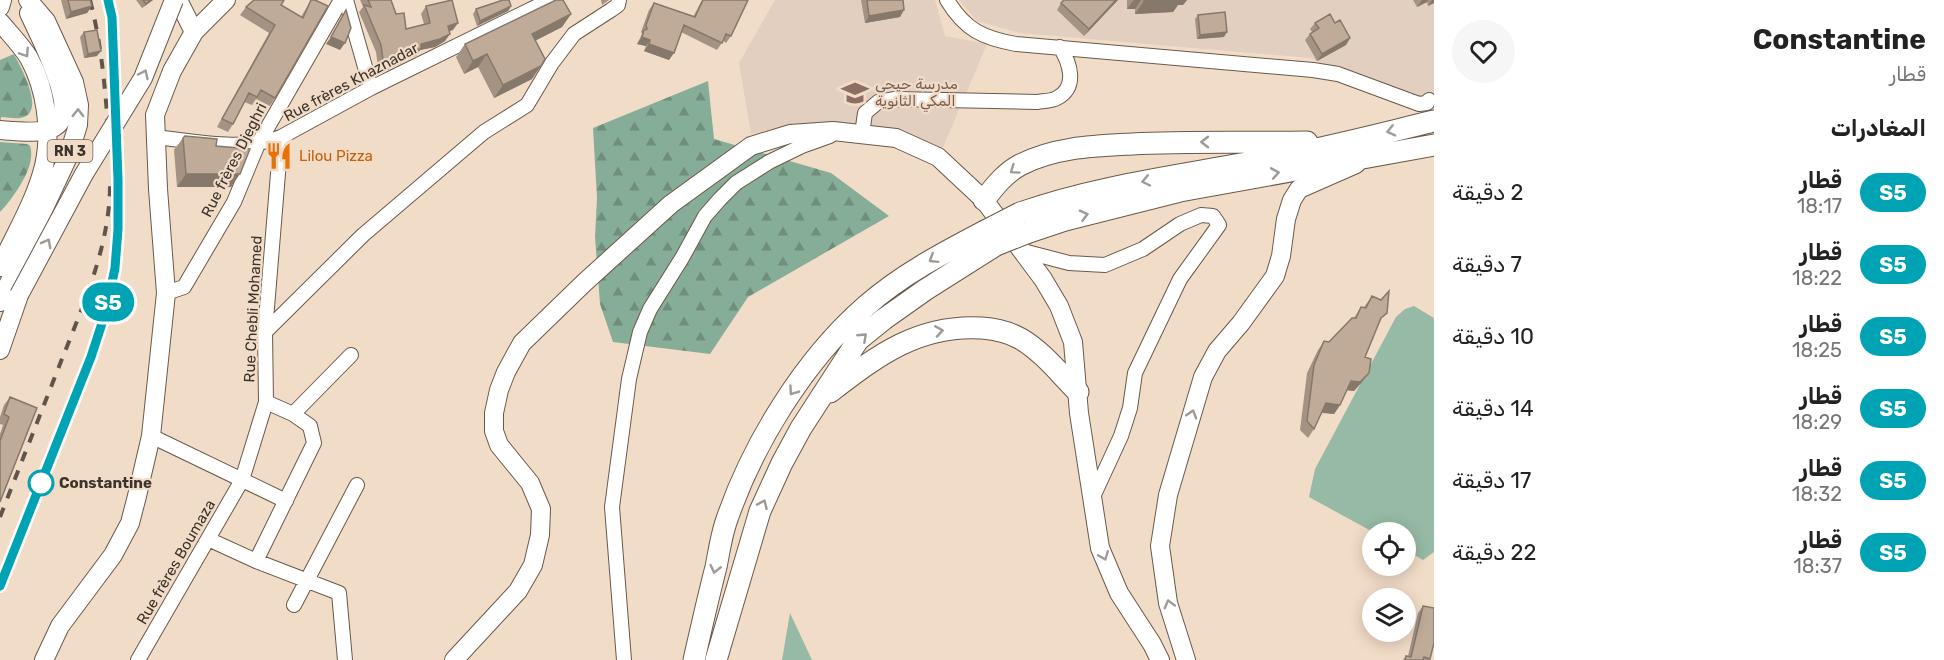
<!DOCTYPE html>
<html lang="ar">
<meta charset="utf-8">
<style>
:root{--surface:#fff;--page:#f6f6f6;--text:#222;--muted:#767676}
body{margin:0;font-family:Rubik,"Noto Naskh Arabic",sans-serif;background:var(--page);color:var(--text);direction:rtl;height:100vh;display:flex;flex-direction:column;font-size:22px;white-space:nowrap}
*{box-sizing:border-box;margin:0}
p{font-size:20px;color:var(--muted)}
.icon{flex:none;width:33px;height:33px;fill:none;stroke:currentColor;stroke-width:2;stroke-linecap:round;stroke-linejoin:round}
.map{position:relative;flex:1;overflow:hidden;direction:ltr}
.side{display:flex;flex-direction:column;background:var(--surface);width:510px}
.side>*{flex:none}
.badge{padding:0 12px;border-radius:20px;font-size:21px;line-height:39px}
.tools{position:absolute;left:1362px;top:522px;display:grid;gap:12px}
.tools a{display:grid;place-items:center;width:54px;height:54px;border-radius:50%;background:var(--surface);box-shadow:0 3px 15px #0003;font-size:30px}
.map>.badge{position:absolute;translate:-50% -50%;box-shadow:0 0 0 3px #fff}
h2{padding:0 18px;font-size:22px;line-height:54px}
.round{display:grid;place-items:center;flex:none;width:63px;height:63px;border-radius:32px;background:var(--page)}
.head{display:flex;align-items:center;justify-content:space-between;height:102px;padding:0 18px}
h1{font-size:28px;font-weight:700;line-height:45px}
ul{padding:0;list-style:none}
li{display:flex;align-items:center;gap:18px;height:72px;padding:0 18px}
li div{flex:1}
li b{display:block;font-size:22px}
li em{font-style:normal}
li .badge{min-width:66px;font-weight:700;text-align:center}
main{display:flex;flex:1;min-height:0}
.map>svg:first-child{display:block}
</style>
<main>
<section class="side">
<div class="head"><div><h1>Constantine</h1><p>قطار</p></div><a class="round"><svg class="icon" aria-label="heart" viewBox="0 0 24 24"><path d="M12 20l-8-8c-3-5 5-10 8-4 3-6 11-1 8 4z"/></svg></a></div>
<h2>المغادرات</h2>
<ul>
<li><span class="badge" style="background:#00a3b4;color:#fff">S5</span><div><b>قطار</b><p>18:17</p></div><em>2 دقيقة</em></li>
<li><span class="badge" style="background:#00a3b4;color:#fff">S5</span><div><b>قطار</b><p>18:22</p></div><em>7 دقيقة</em></li>
<li><span class="badge" style="background:#00a3b4;color:#fff">S5</span><div><b>قطار</b><p>18:25</p></div><em>10 دقيقة</em></li>
<li><span class="badge" style="background:#00a3b4;color:#fff">S5</span><div><b>قطار</b><p>18:29</p></div><em>14 دقيقة</em></li>
<li><span class="badge" style="background:#00a3b4;color:#fff">S5</span><div><b>قطار</b><p>18:32</p></div><em>17 دقيقة</em></li>
<li><span class="badge" style="background:#00a3b4;color:#fff">S5</span><div><b>قطار</b><p>18:37</p></div><em>22 دقيقة</em></li>
</ul>
</section>
<div class="map">
<svg width="1434" height="660" viewBox="0 0 1434 660">
<defs>
<pattern id="forest-firs" width="22" height="20" patternUnits="userSpaceOnUse" patternTransform="scale(1.5)"><rect width="22" height="20" fill="#86ad97"/><path d="M5 1l3.5 6h-7zM16 11l3.5 6h-7z" fill="#6f8e7b"/></pattern>
</defs>
<rect width="100%" height="100%" fill="#f1dcc8"/>
<path fill="#e2cfbf" d="M775,0H935L945,36L987,44L941,152L904,132L873,126L830,123L788,126L751,134L739,63Z
M959,0H1434V111L1428,114L1310,58L1020,33L977,21Z"/>
<path fill="url(#forest-firs)" d="M14,54C20,66 48,114 20,118C14,119 7,117 1,117L0,127V60Z
M708,81L714,139L831,173L889,216L748,297L710,354L613,342L600,304L595,237L597,198L593,128Z
M0,142L27,144L30,146C37,166 13,198 0,212Z"/>
<path fill="#96baa5" d="M1414,306L1434,318V552L1423,560L1406,550V532H1373L1309,497L1315,469L1396,317L1405,309Z
M790,613L812,660H782Z"/>
<g fill="none" stroke-linecap="round" stroke-linejoin="round">
<defs>
<path id="minor" d="M346,0L371,88
M947,0C965,30 983,38 1016,44L1313,70L1338,74L1419,104L1427,103L1429,100
M862,134L865,113L878,102L895,99L1037,102C1043,101 1052,101 1057,98C1078,87 1070,63 1060,47
M155,137C195,141 242,152 281,137L371,88L550,0
M1023,251L1069,263L1105,265L1143,249L1180,224L1201,215L1213,216L1219,225L1180,279L1135,373L1130,408L1121,436L1092,499
M166,293L184,287L234,202L258,144L341,0
M265,332L363,235L484,132L527,105L552,63L574,34L611,10L618,5L619,0
M293,414L351,355
M151,436L286,501
M208,539L256,561L339,593L345,660
M256,561L314,443L310,426L293,414L266,402
M294,605L357,485
M138,660L242,480L266,402L265,332L281,137
M624,660L612,507L629,379L640,332L650,309L682,258L705,216L720,199L736,183L769,162L802,146L830,136"/>
<path id="major" d="M178,0L194,32
M0,7L2,0
M0,22C10,34 21,45 29,58C46,89 52,131 44,166C35,202 15,234 0,267
M0,130C14,131 45,135 56,126C80,109 38,34 29,13
M0,302L68,157L78,125L79,105L74,82L46,21L28,0
M0,350L19,295
M44,660L60,626L113,555L130,523L137,496L151,436L166,293L158,189L155,115L172,71L194,32L226,0
M454,660L518,591L533,565L540,535L541,509L530,483L499,445L494,431V413L499,390L506,372L522,343L585,282L671,204L751,146L790,134L833,131L896,138L938,157L984,200L1043,279L1059,306L1073,342L1079,413L1100,548L1119,593L1152,644L1160,660
M1186,660L1168,603L1160,546L1168,495L1203,377L1217,351L1241,323L1275,276L1281,256L1286,219L1292,200L1299,189L1356,164"/>
<path id="highway" d="M984,200C994,187 1005,173 1020,165C1055,147 1094,146 1132,144C1191,141 1249,143 1307,142
M1020,213C1106,183 1195,174 1283,156C1334,146 1384,133 1434,121
M1029,232L1065,220L1180,191L1434,145
M830,392C877,356 918,324 982,328C995,329 1009,332 1021,339C1043,352 1060,374 1078,392
M694,660C701,629 708,598 716,567C719,552 721,537 726,522C752,445 804,360 866,306C901,275 943,253 985,231
M716,660L760,511L782,463L801,428L858,340L884,319L925,290L996,245"/>
</defs>
<use href="#minor" stroke="#6b5948" stroke-width="16"/>
<use href="#major" stroke="#6b5948" stroke-width="20"/>
<use href="#highway" stroke="#6b5948" stroke-width="23"/>
<use href="#minor" stroke="#fff" stroke-width="14"/>
<use href="#major" stroke="#fff" stroke-width="18"/>
<use href="#highway" stroke="#fff" stroke-width="21"/>
<path stroke="#60554b" stroke-width="4" stroke-dasharray="10 10" stroke-linecap="butt" d="M90,0C101,42 105,85 108,128
M0,517C20,466 40,415 60,364C82,308 110,246 110,185
M0,586L91,357L106,311L115,268L118,229V180L112,17L108,0"/>
<defs>
<path id="major-bridge" d="M19,295L84,174L143,78L174,0"/>
<path id="highway-bridge" d="M985,231L1020,213
M996,245L1029,232"/>
</defs>
<use href="#major-bridge" stroke="#6b5948" stroke-width="20" stroke-linecap="butt"/>
<use href="#highway-bridge" stroke="#6b5948" stroke-width="23" stroke-linecap="butt"/>
<use href="#major-bridge" stroke="#fff" stroke-width="18"/>
<use href="#highway-bridge" stroke="#fff" stroke-width="21"/>
</g>
<path fill="#a49383" d="M61,0H90L92,6L87,13L66,19Z
M136,0H153L142,8Z
M311,0L275,98L270,106L256,99L252,105L244,102L233,124L228,132L217,127L269,33L240,15L246,7L281,5L301,17Z
M360,0H391L396,14L406,29L424,24L421,14L426,6L453,30L449,31L445,41L435,47L420,50L416,56L406,58L403,62L379,74L376,52L359,12L363,7Z
M601,0H609L602,5Z
M702,0H748L731,36L726,43L723,41L717,50L681,32L669,60L644,51L646,46L637,44L642,34L641,32L649,10L654,3L693,17Z
M861,0H903L900,17L865,23Z
M1118,0L1084,36L1057,10L1061,3Z
M1127,0H1187L1183,5H1178L1173,12L1135,14V9H1127Z
M1413,0H1434V3L1428,6L1427,2L1417,7Z
M511,6L508,11L477,26L473,14L476,9Z
M571,14L562,27L536,40L532,79L494,98L478,67L464,74L456,57L465,44Z
M1198,15L1224,37L1197,39L1195,19Z
M1315,23H1335L1350,38L1346,45L1317,61L1305,40L1310,34L1312,32L1310,29Z
M84,32L97,56L84,58L80,37Z
M183,138L216,146L231,187H177L174,150Z
M1372,296L1379,323L1365,357L1369,373L1362,382L1354,391L1347,390L1340,405L1334,414L1321,413L1314,429L1308,438L1300,430L1307,373L1318,350L1324,341L1329,342L1354,318L1361,307H1364Z
M10,397L37,408L0,502V434L3,425L0,424V417L4,405Z
M1423,606L1430,659V660H1403L1406,656H1408L1418,613Z"/>
<path fill="#86786a" d="M150,0H153L142,8Z
M1116,0H1118L1084,36L1089,29Z
M1134,0H1141L1135,9H1127Z
M1169,0H1187L1183,5H1178L1173,12L1135,14L1144,1Z
M1422,0H1428L1427,2L1417,7Z
M1432,0H1434V3L1428,6Z
M92,6L87,13L66,19L71,12Z
M511,6L508,11L477,26L480,21Z
M904,10L900,17L865,23L869,16Z
M571,14L562,27L523,47L532,34Z
M458,23L453,30L443,33L448,26Z
M1227,32L1224,37L1197,39L1200,35Z
M450,34L445,41L435,47L420,50L416,56L406,58L403,62L379,74L384,67L408,51L421,44Z
M331,37L345,43L340,50L326,44Z
M642,37L650,40L646,46L637,44Z
M1350,38L1346,45L1317,61L1322,54Z
M649,44L674,53L669,60L644,51Z
M101,51L97,56L84,58L88,54Z
M487,54L478,67L464,74L473,61Z
M541,66L532,79L494,98L503,85Z
M186,174H240L231,187H177Z
M1369,373L1362,382L1354,391L1345,390L1351,381Z
M1326,403L1340,405L1334,414L1319,412Z"/>
<path fill="#bfab98" stroke="#86786a" stroke-width="1.5" d="M68,0H90L92,6L71,12Z
M143,0H150L146,4Z
M254,0H284L281,5L303,18L311,0H315L328,6L275,98L261,90L257,97L249,93L233,124L222,119L275,25L246,7Z
M368,0H391L396,14L404,13L406,29L430,23L426,6L452,0L458,23L448,26L450,34L440,39L421,44V49L408,51V55L384,67L381,45L364,5L371,7Z
M503,0H509L511,6L480,21L476,9Z
M556,0H563L571,14L532,34L545,59L541,66L503,85L487,54L473,61L465,44Z
M703,0H748L731,36L726,34L722,43L684,25L674,53L649,44L650,40L642,37L644,30L647,29L646,25L654,3L695,17Z
M867,0H903L904,10L869,16Z
M1064,0H1116L1089,29L1061,3Z
M1144,0H1169L1144,1Z
M346,10L351,28L345,43L331,37Z
M1225,12L1227,32L1200,35L1198,15Z
M1330,14L1335,23L1340,20L1350,38L1322,54L1310,34L1319,28L1315,23Z
M97,30L101,51L88,54L84,32Z
M185,136L217,139L216,146L250,149L240,174H186L183,138Z
M1389,291L1387,313L1381,318L1365,357L1371,359L1369,373L1360,382L1351,381L1340,405L1326,403L1314,429L1307,421L1314,365L1324,341L1329,342L1352,318H1356L1361,307L1366,308L1372,296L1381,300Z
M10,397L37,408L0,502V441L9,417L4,414Z
M1423,606L1434,608V643L1430,659L1424,657L1423,660H1405L1406,656L1411,657Z"/>
<defs><path id="oneway-chevron" d="M-2-3.5L2.5 0L-2 3.5" fill="none" stroke-width="1.6" stroke-linecap="round" stroke-linejoin="round" transform="scale(1.5)"/></defs>
<g stroke="#9e9a96">
<use href="#oneway-chevron" transform="translate(25 53) rotate(57)"/>
<use href="#oneway-chevron" transform="translate(144 74) rotate(-65)"/>
<use href="#oneway-chevron" transform="translate(78 113) rotate(-89)"/>
<use href="#oneway-chevron" transform="translate(1391 131) rotate(167)"/>
<use href="#oneway-chevron" transform="translate(1205 142) rotate(180)"/>
<use href="#oneway-chevron" transform="translate(1014 170) rotate(145)"/>
<use href="#oneway-chevron" transform="translate(1275 173) rotate(-10)"/>
<use href="#oneway-chevron" transform="translate(1146 181) rotate(168)"/>
<use href="#oneway-chevron" transform="translate(1084 215) rotate(-15)"/>
<use href="#oneway-chevron" transform="translate(47 243) rotate(-62)"/>
<use href="#oneway-chevron" transform="translate(933 259) rotate(148)"/>
<use href="#oneway-chevron" transform="translate(939 331) rotate(-9)"/>
<use href="#oneway-chevron" transform="translate(863 337) rotate(-43)"/>
<use href="#oneway-chevron" transform="translate(793 391) rotate(125)"/>
<use href="#oneway-chevron" transform="translate(1192 414) rotate(-73)"/>
<use href="#oneway-chevron" transform="translate(763 504) rotate(-66)"/>
<use href="#oneway-chevron" transform="translate(1104 556) rotate(68)"/>
<use href="#oneway-chevron" transform="translate(715 569) rotate(103)"/>
<use href="#oneway-chevron" transform="translate(1169 604) rotate(-105)"/>
</g>
<g fill="none" stroke-linecap="round" stroke-linejoin="round">
<defs>
<path id="line" d="M0,586L91,357L106,311L115,268L118,229V180L112,17L108,0"/>
</defs>
<use href="#line" stroke="#fff" stroke-width="14"/>
<use href="#line" stroke="#00a3b4" stroke-width="9"/>
</g>
<defs>
<symbol id="school-bare" viewBox="-9 -9 18 18"><path d="M0-5L7-2L0 1L-7-2ZM-4 1L0 2.5L4 1V4Q0 6-4 4Z" fill="#8d6e63" stroke="#f1dcc8" stroke-width="2.5" paint-order="stroke"/></symbol>
<symbol id="restaurant-bare" viewBox="-9 -9 18 18"><path d="M-5-6h1v4h1v-4h1v4h1v-4h1v5L-1.5 .5V6h-2V.5L-5-1ZM5-6V6H3V1.5H1.5Q1.5-4 5-6Z" fill="#e8710a" stroke="#f1dcc8" stroke-width="2.5" paint-order="stroke"/></symbol>
</defs>
<g fill-rule="evenodd">
<use href="#school-bare" x="836" y="74" width="38" height="38"/>
<use href="#restaurant-bare" x="260" y="137" width="38" height="38"/>
</g>
<circle fill="#fff" stroke="#00a3b4" stroke-width="3" cx="41" cy="483" r="12"/>
<g text-anchor="middle" dominant-baseline="central" stroke-width="4.5" stroke-linejoin="round" paint-order="stroke">
<rect fill="#f1dcc8" stroke="#72665b" stroke-width="1.5" x="47.5" y="140" width="45" height="22" rx="4.5"/>
<g font-size="14" font-weight="bold" fill="#3c342c">
<text x="70" y="151">RN 3</text>
</g>
<g font-size="15" fill="#3c342c" stroke="#f1dcc8">
<text transform="translate(351 82) rotate(-28)">Rue frères Khaznadar</text>
<text transform="translate(234 160) rotate(-63)">Rue frères Djeghri</text>
<text transform="translate(253 309) rotate(-87)">Rue Chebli Mohamed</text>
<text transform="translate(176 562) rotate(-60)">Rue frères Boumaza</text>
</g>
<g font-size="15" fill="#785e54" stroke="#f1dcc8" text-anchor="start">
<text x="875" y="84">مدرسة حيحي<tspan x="875" dy="17">المكي الثانوية</tspan></text>
</g>
<g font-size="15" fill="#c56008" stroke="#f1dcc8" text-anchor="start">
<text x="299" y="156">Lilou Pizza</text>
</g>
<g font-size="15" font-weight="bold" fill="#3c342c" stroke="#f1dcc8" text-anchor="start">
<text x="59" y="483">Constantine</text>
</g>
</g>
</svg>
<div class="tools">
<a><svg class="icon" aria-label="locate" viewBox="0 0 24 24"><circle cx="12" cy="12" r="6"/><path d="M12 2v4M12 18v4M2 12h4M18 12h4"/></svg></a>
<a><svg class="icon" aria-label="layers" viewBox="0 0 24 24"><path d="M12 4l9 5-9 5-9-5zM3 14l9 5 9-5"/></svg></a>
</div>
<b class="badge" style="left:108px;top:302px;background:#00a3b4;color:#fff">S5</b>
</div>
</main>
